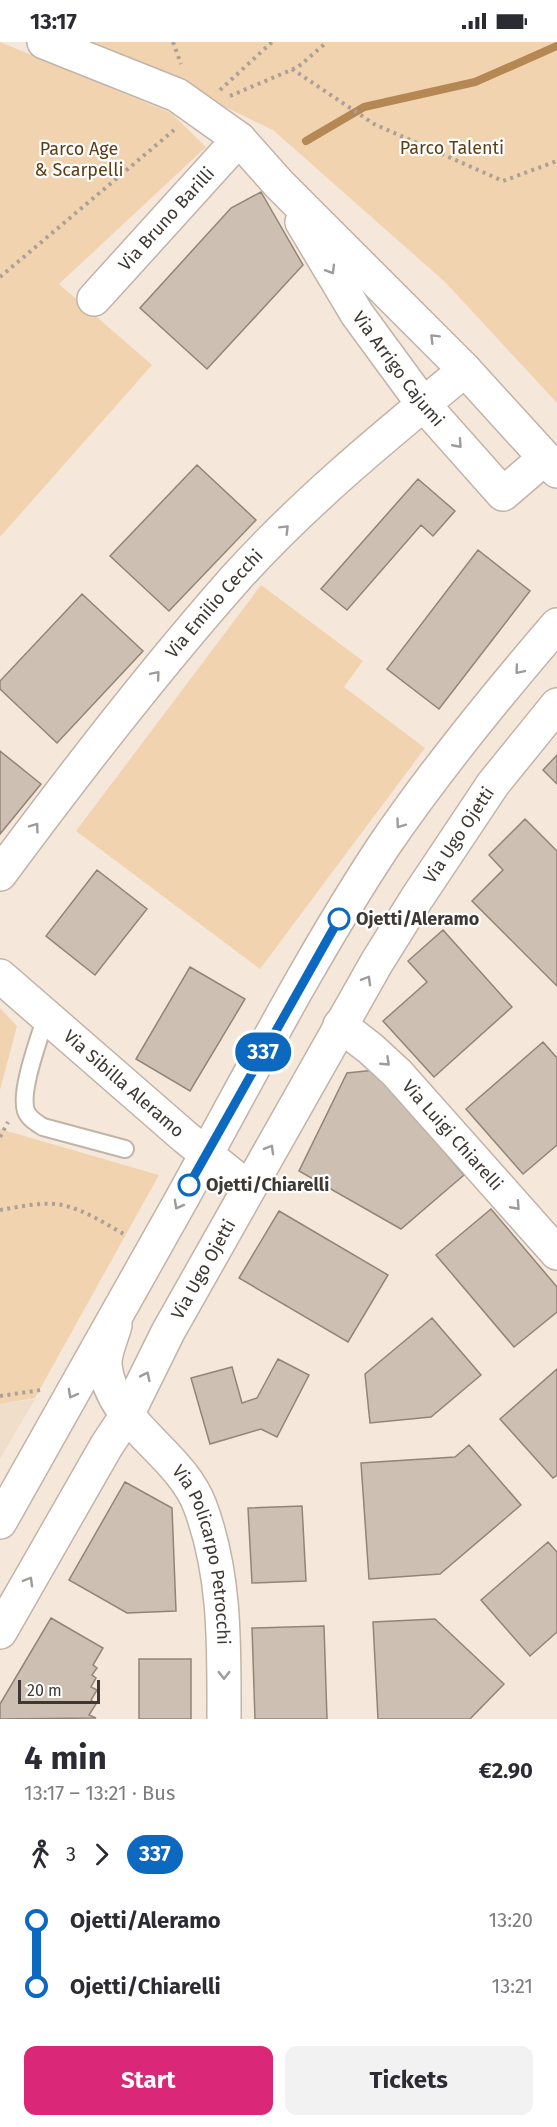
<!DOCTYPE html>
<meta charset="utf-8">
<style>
:root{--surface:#fff;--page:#f2f2f3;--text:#2b2b33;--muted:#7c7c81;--accent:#db2777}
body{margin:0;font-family:"Fira Sans",sans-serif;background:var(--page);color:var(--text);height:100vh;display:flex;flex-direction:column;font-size:22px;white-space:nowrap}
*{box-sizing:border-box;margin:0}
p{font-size:20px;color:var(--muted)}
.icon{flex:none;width:33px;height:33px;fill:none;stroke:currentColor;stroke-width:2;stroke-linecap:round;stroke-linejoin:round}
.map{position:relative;height:1677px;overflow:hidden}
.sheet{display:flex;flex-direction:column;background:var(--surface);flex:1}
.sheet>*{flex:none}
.badge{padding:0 12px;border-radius:20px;font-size:21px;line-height:39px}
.scale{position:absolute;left:18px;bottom:15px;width:82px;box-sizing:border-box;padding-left:6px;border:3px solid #3d3833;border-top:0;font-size:16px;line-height:21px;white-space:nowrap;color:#3d3833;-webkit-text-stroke:4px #fff;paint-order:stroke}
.map>.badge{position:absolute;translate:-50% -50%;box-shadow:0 0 0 3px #fff}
.legs{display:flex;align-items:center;gap:9px;height:66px;padding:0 24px;font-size:20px}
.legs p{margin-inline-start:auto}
.head{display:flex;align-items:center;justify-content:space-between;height:102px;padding:0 24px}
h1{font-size:33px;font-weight:700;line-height:45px}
.cta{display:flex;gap:12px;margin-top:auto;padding:12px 24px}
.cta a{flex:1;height:69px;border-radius:12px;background:var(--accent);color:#fff;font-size:24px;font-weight:700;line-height:69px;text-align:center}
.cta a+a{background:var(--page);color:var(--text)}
ul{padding:0 24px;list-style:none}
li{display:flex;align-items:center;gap:21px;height:66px;font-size:22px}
li i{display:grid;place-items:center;width:9px;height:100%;margin:0 8px;background:currentColor}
li i::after{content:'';width:15px;height:15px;margin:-8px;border:4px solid;border-radius:50%;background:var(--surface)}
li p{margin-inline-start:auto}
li:first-child i{background:linear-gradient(#0000 50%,currentColor 0)}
li:last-child i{background:linear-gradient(currentColor 50%,#0000 0)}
.status{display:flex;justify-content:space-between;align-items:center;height:42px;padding:0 30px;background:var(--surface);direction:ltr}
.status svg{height:16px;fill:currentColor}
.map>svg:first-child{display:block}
</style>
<div class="status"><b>13:17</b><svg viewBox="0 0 49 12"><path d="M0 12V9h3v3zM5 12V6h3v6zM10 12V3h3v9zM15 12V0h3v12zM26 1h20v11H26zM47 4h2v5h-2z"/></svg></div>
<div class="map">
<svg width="557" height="1677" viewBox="0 0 557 1677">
<rect width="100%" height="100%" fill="#f5e8da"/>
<path fill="#f1deca" d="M35,1357L0,1417V1362Z"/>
<path fill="#f2d3b0" d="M0,0L171,71L206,105L59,242L152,323L0,495Z
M89,0H557V361L445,240L273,88Z
M261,543L363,619L344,645L425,706L260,927L76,789Z
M0,966L17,984L0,1048Z
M0,1087L159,1133L35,1356L0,1362Z"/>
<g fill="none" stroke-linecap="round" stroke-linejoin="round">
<path stroke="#b48753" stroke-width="8" d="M306,99L364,65L475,40L557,4"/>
</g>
<path fill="#cdc0b2" stroke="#918578" stroke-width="1.5" d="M261,150L303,223L207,327L140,266L231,166Z
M197,423L256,478L169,569L110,514Z
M418,437L455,469L433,494L421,483L347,568L321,547Z
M478,508L530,549L439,667L387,627Z
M82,552L143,609L57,701L0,647V639Z
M0,709L41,742L0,792Z
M557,713V742L543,728Z
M525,777L557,809V944L472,859L503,828L489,813Z
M97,828L147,867L95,933L46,894Z
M443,888L512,965L434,1035L383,979L427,940L408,919Z
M190,925L245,957L190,1049L136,1017Z
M543,1000L557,1016V1103L523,1132L466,1067Z
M375,1028L464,1133L401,1187L299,1129L347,1031Z
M491,1167L557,1245V1270L514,1305L436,1213Z
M279,1169L388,1233L348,1300L239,1236Z
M432,1276L481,1333L431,1375L370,1381L365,1332Z
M278,1317L309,1333L277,1395L261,1387L210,1402L191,1336L232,1325L242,1361L257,1356Z
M557,1327V1433L553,1436L500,1377Z
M469,1403L521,1463L440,1532L369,1537L361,1421L455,1415Z
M125,1440L172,1466L176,1569L127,1571L69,1538Z
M302,1464L306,1539L252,1541L248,1466Z
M548,1500L557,1510V1590L530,1614L481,1558Z
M51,1576L103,1606L93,1623L97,1626L92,1633L96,1636L91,1645L97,1648L91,1658L96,1662L89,1673L96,1676L0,1677V1662Z
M435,1577L504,1642L470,1677H378L373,1580Z
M324,1584L327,1677H255L252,1586Z
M139,1617H191V1677H139Z"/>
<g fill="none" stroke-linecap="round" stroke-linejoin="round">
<defs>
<path id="lane" d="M46,974C40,995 19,1049 26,1069C29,1077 37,1081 43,1085L125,1107"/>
<g id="street">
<path d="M44,0L177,53L239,97L279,142L465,328L557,429"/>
<path id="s1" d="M302,180L357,272L423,362L503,452L545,416"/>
<path id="s2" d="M94,257L239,97"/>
<path id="s3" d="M0,832C74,732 151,632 234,538C304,460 385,394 465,328"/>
<path id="s4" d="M0,934L185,1095L248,1146"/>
<path id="s5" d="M340,983L371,1007L397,1031L557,1211"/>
<path id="s6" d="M115,1283C112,1295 104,1311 105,1323C111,1382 180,1410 200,1464C226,1533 224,1605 224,1677"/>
</g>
<g id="secondary">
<path d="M0,1480C60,1374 120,1267 180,1160C246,1041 308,919 383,805C436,727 496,654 557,583"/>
<path id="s7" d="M0,1590L107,1403L127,1373L168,1290L377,920L417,856L493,742L557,663"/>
</g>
</defs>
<use href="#lane" stroke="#c1b4a7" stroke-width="20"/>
<use href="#street" stroke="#c1b4a7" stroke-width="36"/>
<use href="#secondary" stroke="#c1b4a7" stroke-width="36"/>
<path stroke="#aba197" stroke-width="4" stroke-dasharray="3 4.5" stroke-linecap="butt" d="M173,0L181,22
M292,27L374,82L503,139L557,119
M220,48L272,0
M230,54L298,25L327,0
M0,235L174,88
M0,1095L8,1080
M0,1168C20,1165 42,1159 62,1163C85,1168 106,1182 127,1194
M0,1354L41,1348"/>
<use href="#lane" stroke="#fff" stroke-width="16"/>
<use href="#street" stroke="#fff" stroke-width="33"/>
<use href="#secondary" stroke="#fff" stroke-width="33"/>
</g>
<defs><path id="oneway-chevron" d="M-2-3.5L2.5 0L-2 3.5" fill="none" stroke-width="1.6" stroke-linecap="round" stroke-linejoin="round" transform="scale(1.5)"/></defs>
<g stroke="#9e9c99">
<use href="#oneway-chevron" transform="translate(331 228) rotate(59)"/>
<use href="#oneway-chevron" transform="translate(434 296) rotate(-135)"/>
<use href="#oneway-chevron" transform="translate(458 402) rotate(48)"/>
<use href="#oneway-chevron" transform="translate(285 487) rotate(-45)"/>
<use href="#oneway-chevron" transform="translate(519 628) rotate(130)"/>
<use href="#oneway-chevron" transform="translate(156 633) rotate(-50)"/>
<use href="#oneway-chevron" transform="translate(400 782) rotate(126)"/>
<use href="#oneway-chevron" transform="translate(35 785) rotate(-54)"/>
<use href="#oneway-chevron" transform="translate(367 938) rotate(-60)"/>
<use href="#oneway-chevron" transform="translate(386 1020) rotate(43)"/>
<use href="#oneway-chevron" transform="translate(270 1107) rotate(-60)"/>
<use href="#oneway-chevron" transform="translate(178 1163) rotate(119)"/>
<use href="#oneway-chevron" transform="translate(516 1164) rotate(48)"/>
<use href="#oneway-chevron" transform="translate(146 1334) rotate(-64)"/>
<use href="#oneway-chevron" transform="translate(72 1352) rotate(119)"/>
<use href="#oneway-chevron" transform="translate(29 1539) rotate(-60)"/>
<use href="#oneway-chevron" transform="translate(224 1633) rotate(90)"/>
</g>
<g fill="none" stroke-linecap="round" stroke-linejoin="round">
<defs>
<path id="line-1" d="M189,1143L339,877"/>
</defs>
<use href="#line-1" stroke="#fff" stroke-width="14"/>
<use href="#line-1" stroke="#0c69bf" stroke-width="9"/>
</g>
<g fill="#fff" stroke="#0c69bf" stroke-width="3">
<circle cx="339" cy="877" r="10"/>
<circle cx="189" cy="1143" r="10"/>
</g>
<g text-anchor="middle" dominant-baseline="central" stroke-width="4.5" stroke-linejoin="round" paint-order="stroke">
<g font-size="18" fill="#5e3e15" stroke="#fff">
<text x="452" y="106">Parco Talenti</text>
<text x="79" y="107">Parco Age<tspan x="79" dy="21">&amp; Scarpelli</tspan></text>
</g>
<g font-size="18" fill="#3d3833" stroke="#fff">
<text stroke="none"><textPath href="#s2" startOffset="108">Via Bruno Barilli</textPath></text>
<text stroke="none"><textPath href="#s1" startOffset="176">Via Arrigo Cajumi</textPath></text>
<text stroke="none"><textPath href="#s3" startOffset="345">Via Emilio Cecchi</textPath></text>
<text stroke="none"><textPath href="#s7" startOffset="920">Via Ugo Ojetti</textPath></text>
<text stroke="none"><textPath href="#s4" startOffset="164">Via Sibilla Aleramo</textPath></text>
<text stroke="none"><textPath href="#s5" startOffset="158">Via Luigi Chiarelli</textPath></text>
<text stroke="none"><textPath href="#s7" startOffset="416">Via Ugo Ojetti</textPath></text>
<text stroke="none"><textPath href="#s6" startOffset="262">Via Policarpo Petrocchi</textPath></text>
</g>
<g font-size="18" font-weight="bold" fill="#3d3833" stroke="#fff" text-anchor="start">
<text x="356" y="877">Ojetti/Aleramo</text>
<text x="206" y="1143">Ojetti/Chiarelli</text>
</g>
</g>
</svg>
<div class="scale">20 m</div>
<b class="badge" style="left:263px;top:1010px;background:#0c69bf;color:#fff">337</b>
</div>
<section class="sheet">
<div class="head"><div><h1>4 min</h1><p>13:17 – 13:21 · Bus</p></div><b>€2.90</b></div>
<div class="legs"><svg class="icon" aria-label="walk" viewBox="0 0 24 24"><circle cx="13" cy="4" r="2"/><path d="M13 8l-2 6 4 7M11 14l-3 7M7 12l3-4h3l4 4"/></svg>3<svg class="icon" aria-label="forward" viewBox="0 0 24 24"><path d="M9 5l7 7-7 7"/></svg><b class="badge" style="background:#0c69bf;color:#fff">337</b></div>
<ul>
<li><i style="color:#0c69bf"></i><b>Ojetti/Aleramo</b><p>13:20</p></li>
<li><i style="color:#0c69bf"></i><b>Ojetti/Chiarelli</b><p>13:21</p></li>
</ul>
<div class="cta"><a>Start</a><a>Tickets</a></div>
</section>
